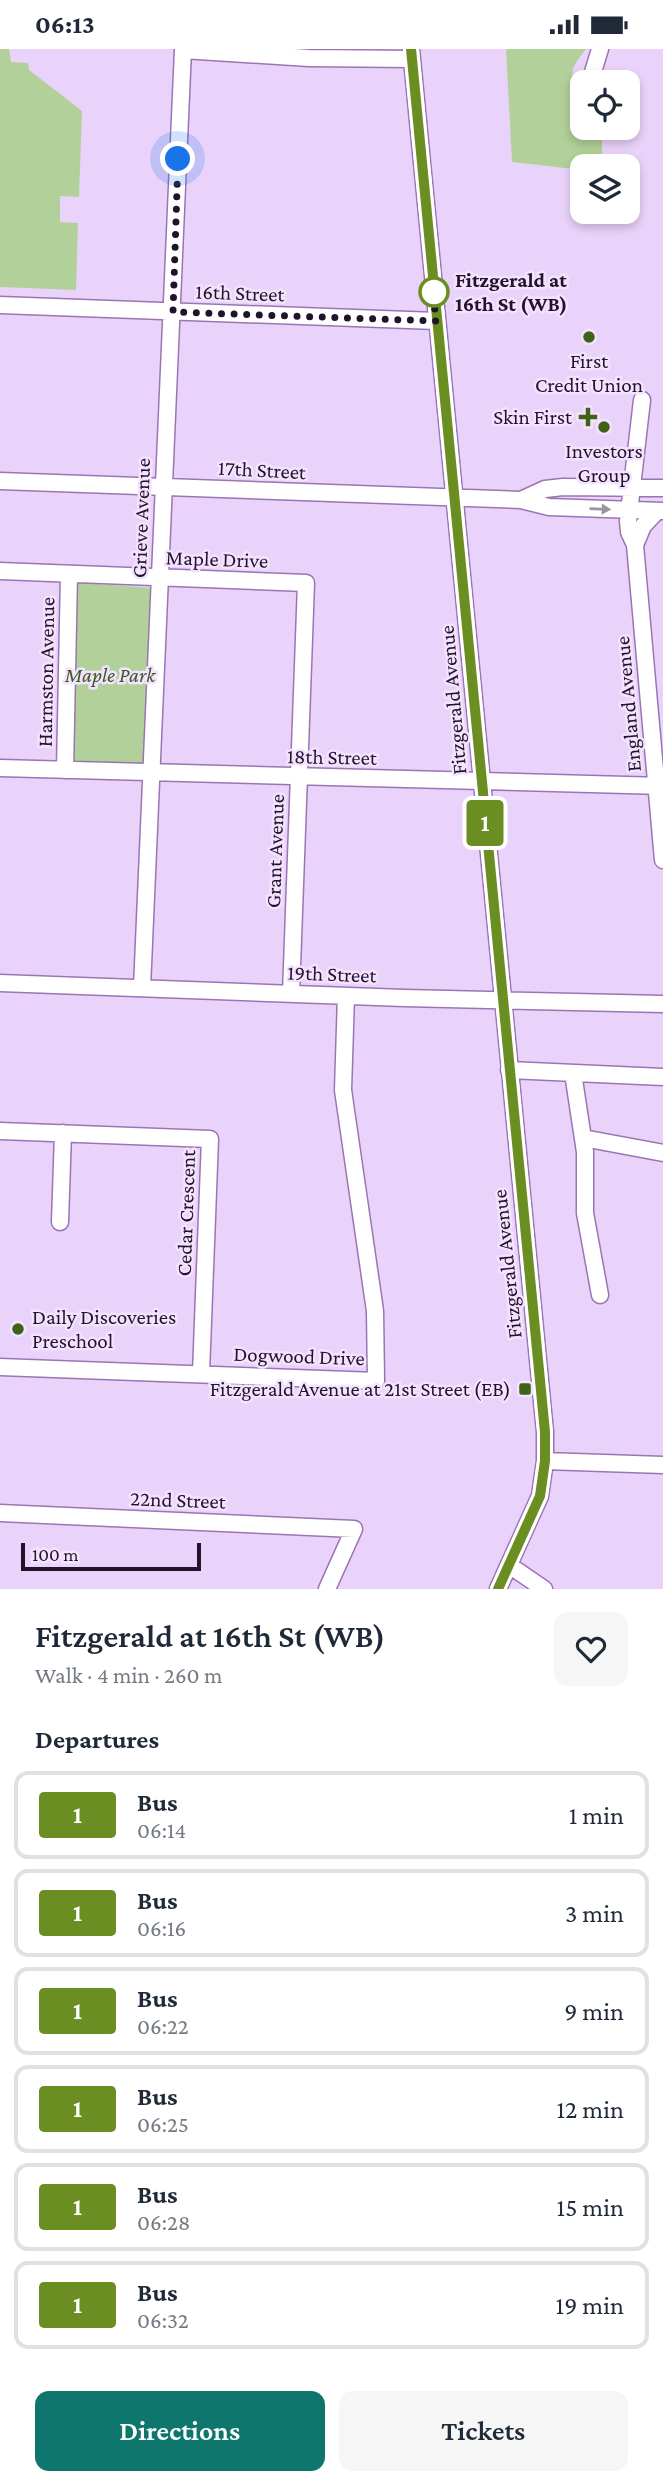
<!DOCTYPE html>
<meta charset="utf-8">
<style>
:root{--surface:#fff;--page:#f6f6f7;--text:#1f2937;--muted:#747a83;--line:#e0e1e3;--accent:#0f766e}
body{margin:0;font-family:"Crimson Pro",serif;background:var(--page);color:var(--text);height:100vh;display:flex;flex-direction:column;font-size:26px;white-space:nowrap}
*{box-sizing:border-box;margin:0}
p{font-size:23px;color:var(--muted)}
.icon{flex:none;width:38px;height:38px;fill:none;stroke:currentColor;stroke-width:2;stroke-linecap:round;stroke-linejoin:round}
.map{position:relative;height:1540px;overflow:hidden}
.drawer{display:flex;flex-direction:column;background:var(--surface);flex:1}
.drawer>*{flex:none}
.badge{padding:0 14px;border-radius:5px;font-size:24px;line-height:46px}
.fabs{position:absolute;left:570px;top:21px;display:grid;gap:14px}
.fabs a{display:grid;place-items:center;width:70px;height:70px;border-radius:14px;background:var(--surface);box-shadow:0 4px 10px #0003;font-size:35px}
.scale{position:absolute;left:21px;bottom:18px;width:180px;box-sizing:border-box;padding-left:7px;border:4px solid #22132b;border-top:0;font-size:19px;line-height:24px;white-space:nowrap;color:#22132b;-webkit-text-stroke:5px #f3e3ff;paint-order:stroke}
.you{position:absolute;width:35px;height:35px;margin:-18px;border:5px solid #fff;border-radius:50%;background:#1a73e8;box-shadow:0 0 0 10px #1a73e833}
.map>.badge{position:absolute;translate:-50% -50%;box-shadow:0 0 0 4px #fff}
h2{padding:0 35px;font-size:26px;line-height:63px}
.round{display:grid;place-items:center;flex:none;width:74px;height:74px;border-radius:14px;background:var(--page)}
.summary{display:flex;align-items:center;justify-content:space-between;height:119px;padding:0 35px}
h1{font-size:33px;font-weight:600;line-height:52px}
.button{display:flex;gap:14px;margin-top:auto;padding:14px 35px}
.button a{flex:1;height:80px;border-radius:14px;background:var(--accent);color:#fff;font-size:28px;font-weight:600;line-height:80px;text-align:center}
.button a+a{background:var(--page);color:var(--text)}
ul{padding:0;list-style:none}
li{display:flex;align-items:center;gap:21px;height:88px;margin:0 14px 10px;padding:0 21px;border:4px solid var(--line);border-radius:14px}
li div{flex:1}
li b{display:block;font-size:26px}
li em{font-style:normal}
li .badge{min-width:77px;font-weight:700;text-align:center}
.status{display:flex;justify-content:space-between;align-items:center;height:49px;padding:0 35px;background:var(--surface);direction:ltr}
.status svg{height:19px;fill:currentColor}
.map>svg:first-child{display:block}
</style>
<div class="status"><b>06:13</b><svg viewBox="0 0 49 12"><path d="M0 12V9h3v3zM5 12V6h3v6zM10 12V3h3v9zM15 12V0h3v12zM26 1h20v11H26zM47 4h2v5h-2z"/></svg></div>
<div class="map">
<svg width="663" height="1540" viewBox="0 0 663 1540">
<rect width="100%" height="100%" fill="#ead3fb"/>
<path fill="#b2d099" d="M0,0H9L11,13L28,14L29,21L82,62L79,148L60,147V173L78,174L76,241L0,238Z
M506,0H586C575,14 563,28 583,41V79H602V117H583V121L512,113Z
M72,533L152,539L148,717L68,714Z"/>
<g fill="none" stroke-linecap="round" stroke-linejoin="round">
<defs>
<path id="minor" d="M411,0L545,1383V1412L540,1447L498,1540
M183,1L309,9L412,10
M593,23L600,0
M0,256L436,272
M642,351L628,472L629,483L635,496L663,811
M0,432L521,451L549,458L663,462
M521,451L545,440L563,438L663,439
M635,496L643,477L657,462
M0,522L306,534L291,945
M0,719L663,737
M65,721L69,525
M0,934L404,949L663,955
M142,939L183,0
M509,1021L663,1028
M573,1024L585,1103V1164L600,1246
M0,1082L210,1090L201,1324
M583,1089L663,1104
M60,1173L63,1084
M0,1318L376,1332L375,1262L343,1041L346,947
M545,1412L663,1416
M0,1464L354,1480L327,1540
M509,1516L544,1540"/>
</defs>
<use href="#minor" stroke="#9b75b3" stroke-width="19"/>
<use href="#minor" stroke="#fff" stroke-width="16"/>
</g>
<defs><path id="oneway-solid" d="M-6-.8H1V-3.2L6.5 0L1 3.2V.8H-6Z" transform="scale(1.75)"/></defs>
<use fill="#9c95a0" href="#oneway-solid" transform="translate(600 460) rotate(2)"/>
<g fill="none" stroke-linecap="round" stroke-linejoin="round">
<defs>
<path id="line" d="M411,0L545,1383V1412L540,1447L498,1540"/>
</defs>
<use href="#line" stroke="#fff" stroke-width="16"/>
<use href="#line" stroke="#6b8e23" stroke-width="10"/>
<path stroke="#22132b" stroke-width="7" stroke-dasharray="0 12.6" d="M178,110L173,263L436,272L432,231L434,243"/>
</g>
<circle fill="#fff" stroke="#6b8e23" stroke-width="3.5" cx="434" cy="243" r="14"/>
<g fill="#406218" stroke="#f3e3ff" stroke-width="2.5">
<circle cx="589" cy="288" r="7"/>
<path d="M584.5 357.5h7v7h7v7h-7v7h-7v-7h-7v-7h7z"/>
<circle cx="604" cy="378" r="7"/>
<circle cx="18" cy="1280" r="7"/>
<rect x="518" y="1333" width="14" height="14" rx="3.5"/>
</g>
<g text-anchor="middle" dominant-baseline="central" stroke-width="5" stroke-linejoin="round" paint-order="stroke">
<g font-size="21" font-weight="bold" fill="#22132b" stroke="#f3e3ff" text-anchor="start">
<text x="455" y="231">Fitzgerald at<tspan x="455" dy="24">16th St (WB)</tspan></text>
</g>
<g font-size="21" fill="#22132b" stroke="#f3e3ff">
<text transform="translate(240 244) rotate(2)">16th Street</text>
<text transform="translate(262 421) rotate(3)">17th Street</text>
<text transform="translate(141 469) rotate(-88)">Grieve Avenue</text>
<text transform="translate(217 510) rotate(2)">Maple Drive</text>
<text transform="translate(46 623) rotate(-89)">Harmston Avenue</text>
<text transform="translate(453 651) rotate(-95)">Fitzgerald Avenue</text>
<text transform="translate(628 655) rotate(-95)">England Avenue</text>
<text transform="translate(332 708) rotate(1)">18th Street</text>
<text transform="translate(275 802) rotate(-88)">Grant Avenue</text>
<text transform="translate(332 925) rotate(2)">19th Street</text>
<text transform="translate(186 1164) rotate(-88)">Cedar Crescent</text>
<text transform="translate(507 1215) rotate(-96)">Fitzgerald Avenue</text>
<text transform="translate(299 1307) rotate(2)">Dogwood Drive</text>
<text transform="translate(178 1451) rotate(2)">22nd Street</text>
</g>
<g font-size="21" fill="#22132b" stroke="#f3e3ff">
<text x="589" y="312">First<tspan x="589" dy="24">Credit Union</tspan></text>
<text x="572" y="368" text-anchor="end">Skin First</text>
<text x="604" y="402">Investors<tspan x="604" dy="24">Group</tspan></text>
<text x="32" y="1268" text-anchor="start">Daily Discoveries<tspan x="32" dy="24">Preschool</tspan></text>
<text x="511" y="1340" text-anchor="end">Fitzgerald Avenue at 21st Street (EB)</text>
</g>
<g font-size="21" font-style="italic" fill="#3d5920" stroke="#f3e3ff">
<text x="110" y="626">Maple Park</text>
</g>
</g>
</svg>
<div class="fabs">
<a><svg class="icon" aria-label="locate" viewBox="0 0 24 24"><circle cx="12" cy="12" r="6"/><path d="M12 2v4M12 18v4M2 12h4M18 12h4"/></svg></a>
<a><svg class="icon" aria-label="layers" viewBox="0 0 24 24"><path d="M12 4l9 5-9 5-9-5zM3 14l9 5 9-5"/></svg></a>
</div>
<div class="scale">100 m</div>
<div class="you" style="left:178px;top:110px"></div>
<b class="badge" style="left:485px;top:774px;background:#6b8e23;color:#fff">1</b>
</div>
<section class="drawer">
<div class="summary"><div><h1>Fitzgerald at 16th St (WB)</h1><p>Walk · 4 min · 260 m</p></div><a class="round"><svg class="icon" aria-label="heart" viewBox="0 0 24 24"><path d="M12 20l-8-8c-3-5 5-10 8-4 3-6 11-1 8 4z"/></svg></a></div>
<h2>Departures</h2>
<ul>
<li><span class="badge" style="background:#6b8e23;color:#fff">1</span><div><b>Bus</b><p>06:14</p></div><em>1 min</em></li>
<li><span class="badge" style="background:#6b8e23;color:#fff">1</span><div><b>Bus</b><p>06:16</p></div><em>3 min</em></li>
<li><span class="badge" style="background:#6b8e23;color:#fff">1</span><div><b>Bus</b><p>06:22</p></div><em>9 min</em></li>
<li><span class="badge" style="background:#6b8e23;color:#fff">1</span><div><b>Bus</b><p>06:25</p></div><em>12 min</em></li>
<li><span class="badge" style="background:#6b8e23;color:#fff">1</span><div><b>Bus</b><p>06:28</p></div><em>15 min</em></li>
<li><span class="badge" style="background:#6b8e23;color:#fff">1</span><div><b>Bus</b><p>06:32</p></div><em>19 min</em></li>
</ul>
<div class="button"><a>Directions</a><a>Tickets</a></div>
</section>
